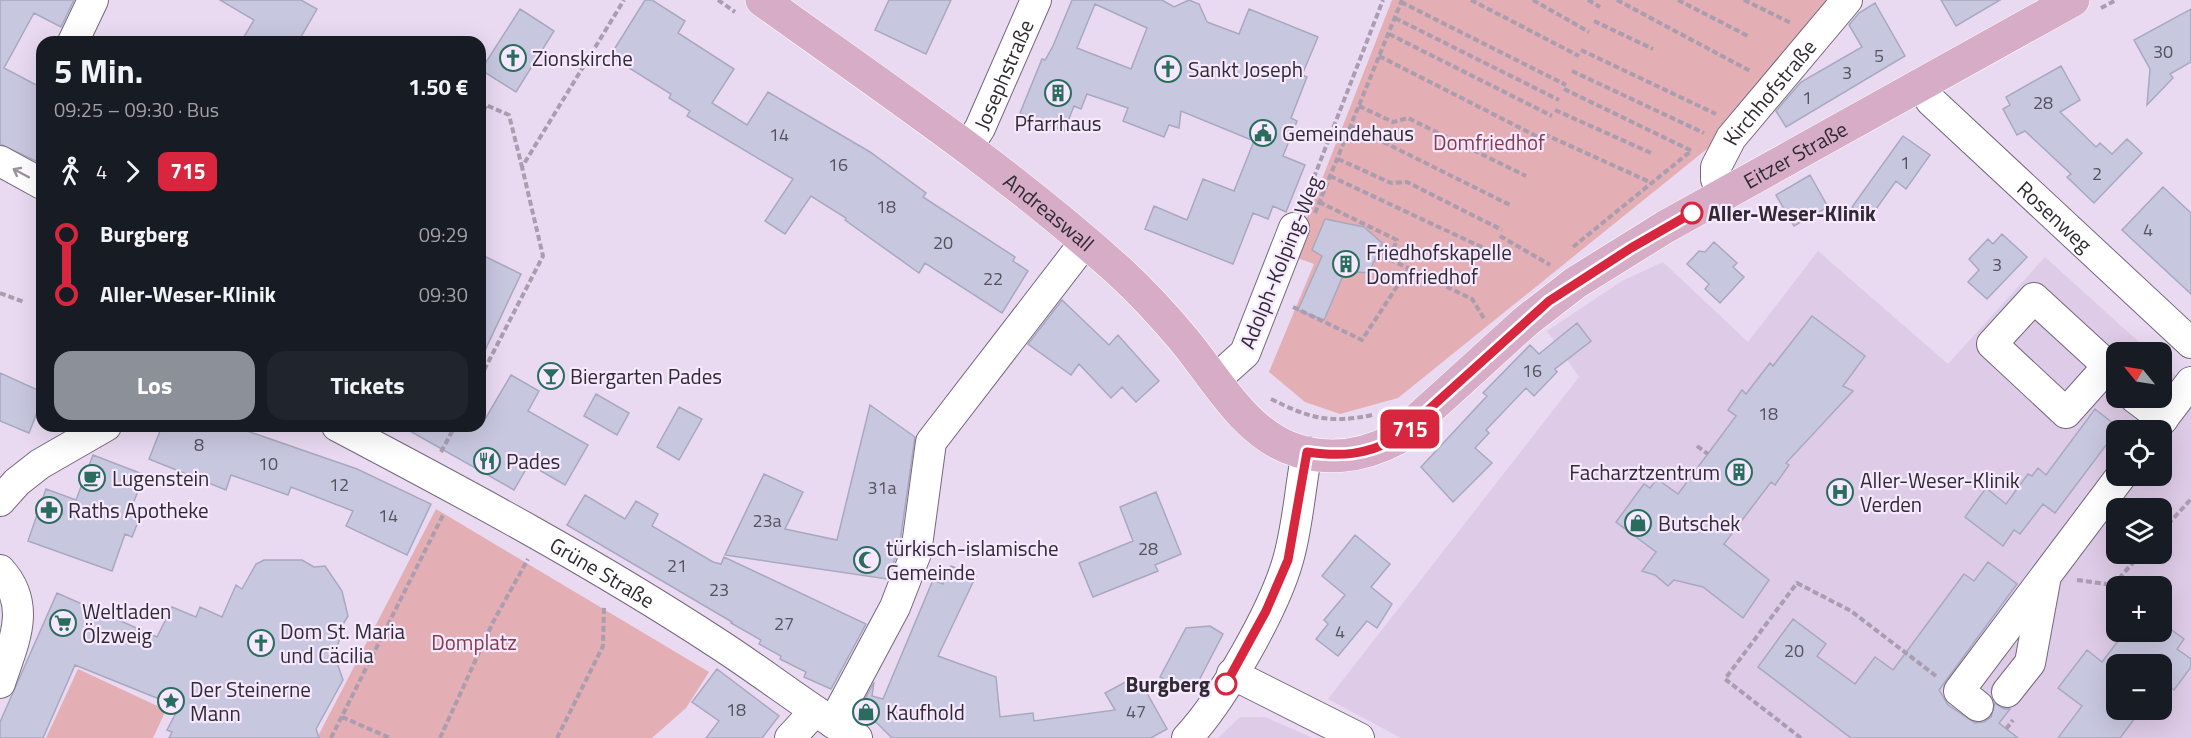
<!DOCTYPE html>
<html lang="de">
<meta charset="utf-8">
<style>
:root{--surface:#171b24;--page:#20242c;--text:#f1f3f6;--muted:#9ea1a6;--accent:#8c9099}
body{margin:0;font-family:"Titillium Web",sans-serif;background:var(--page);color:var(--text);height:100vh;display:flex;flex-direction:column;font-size:22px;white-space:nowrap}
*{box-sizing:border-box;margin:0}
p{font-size:20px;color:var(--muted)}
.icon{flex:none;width:33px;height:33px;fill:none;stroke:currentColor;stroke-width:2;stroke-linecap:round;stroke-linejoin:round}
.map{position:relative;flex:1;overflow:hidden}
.panel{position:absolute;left:36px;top:36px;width:450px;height:396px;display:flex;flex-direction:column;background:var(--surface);border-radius:18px;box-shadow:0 6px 24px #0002}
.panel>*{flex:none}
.badge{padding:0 12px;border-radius:9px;font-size:21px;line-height:39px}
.needle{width:39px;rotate:300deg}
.tools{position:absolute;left:2106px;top:342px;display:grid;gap:12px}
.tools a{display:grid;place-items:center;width:66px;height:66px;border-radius:12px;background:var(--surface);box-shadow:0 6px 24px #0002;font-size:30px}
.map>.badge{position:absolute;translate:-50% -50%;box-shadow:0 0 0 3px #fff}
.legs{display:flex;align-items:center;gap:9px;height:66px;padding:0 18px;font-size:20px}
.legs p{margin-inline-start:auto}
.summary{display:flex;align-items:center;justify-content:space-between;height:102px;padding:0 18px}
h1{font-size:33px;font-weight:700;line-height:45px}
.button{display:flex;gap:12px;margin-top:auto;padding:12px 18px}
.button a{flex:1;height:69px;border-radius:18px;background:var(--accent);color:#fff;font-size:24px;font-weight:700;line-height:69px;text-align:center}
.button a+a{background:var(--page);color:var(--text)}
ul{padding:0 18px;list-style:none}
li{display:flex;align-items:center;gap:21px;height:60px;font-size:22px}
li i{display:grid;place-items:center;width:9px;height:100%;margin:0 8px;background:currentColor}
li i::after{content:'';width:15px;height:15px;margin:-8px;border:4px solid;border-radius:50%;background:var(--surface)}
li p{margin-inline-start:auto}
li:first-child i{background:linear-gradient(#0000 50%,currentColor 0)}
li:last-child i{background:linear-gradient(currentColor 50%,#0000 0)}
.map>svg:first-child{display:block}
</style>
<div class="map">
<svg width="2191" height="738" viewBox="0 0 2191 738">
<rect width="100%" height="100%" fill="#e9daf1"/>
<path fill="#decbe7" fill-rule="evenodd" d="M1818,251L1948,364L2045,257L2150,352H2116V398H2162V363L2191,390V738H1401L1328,699L1579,377L1547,331L1622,281L1663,262L1748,342ZM2116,430H2162V476H2116ZM2116,508H2162V554H2116ZM2116,586H2162V632H2116ZM2116,664H2162V710H2116Z
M1240,717H1265L1313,738H1218Z"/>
<path fill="#e4aeb5" d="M1392,0H1842L1713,144L1398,398L1340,414L1305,402L1269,372L1314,264L1292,256Z
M436,509L709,672L686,708L652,738H317Z
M78,669L166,710L153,738H46Z"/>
<path fill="#c8c7e0" stroke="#a8a8c0" stroke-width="1.5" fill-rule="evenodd" d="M0,0H74L61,27L34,13L4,68L42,88V164L0,144Z
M220,0H301L317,9L298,42H241L254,20Z
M645,0H652L685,21L678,33L734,69L712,103L747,125L768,92L870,152L926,193L923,197L1015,257L1013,261L1028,271L1002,313L925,263L919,273L845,220L846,218L811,196L785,234L765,221L793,179L687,116L690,111L669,98L671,94L610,56Z
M889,0H951L926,54L875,30Z
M1072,0H1162L1174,7L1189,0L1199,4L1207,22L1239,34L1249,9L1318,37L1302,75L1307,77L1291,118L1297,121L1283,156L1305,165L1286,212L1273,206L1268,219L1253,213L1233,264L1145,229L1154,206L1187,220L1203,179L1234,191L1254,141L1181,111L1179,128L1169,125L1164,137L1123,121L1128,108L1087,94L1081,109L1074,106L1064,131L1020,113L1042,59L1045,60L1053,46ZM1095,4L1147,28L1131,69L1077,48Z
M1941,0H2000L1956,26Z
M1875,3L1905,56L1786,127L1776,111L1801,82L1862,47L1849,25L1859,13Z
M520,9L554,31L516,92L481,70Z
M2191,9V62L2170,74L2173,78L2147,105L2150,69L2134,40Z
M2061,66L2080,100L2060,112L2096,147L2100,143L2112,154L2127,139L2142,153L2094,203L2067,177L2071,174L2025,131L2017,135L2003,109L2010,105L2006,97Z
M1903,136L1930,155L1906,189L1896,181L1869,219L1852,207Z
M1810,175L1828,207L1794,226L1776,195Z
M2163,187L2191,213V294L2122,230Z
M1325,219L1364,227L1382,243L1369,273L1345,271L1324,320L1298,310L1322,256L1312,250Z
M2002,234L2027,257L1987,299L1968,282L1979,270L1969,259L1988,239L1993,244Z
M1714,242L1737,263L1733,267L1744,277L1720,303L1705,289L1709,284L1687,264L1699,251L1705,252Z
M480,254L521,274L480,361Z
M1062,300L1109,345L1118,335L1159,381L1136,402L1122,387L1111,398L1079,364L1071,375L1028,344Z
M1812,316L1865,356L1843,386L1853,391L1786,463L1789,465L1775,485L1771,482L1724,544L1769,580L1743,618L1703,587L1674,580L1668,586L1655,575L1642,571L1656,552L1616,522L1644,484L1650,488L1657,479L1678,494L1736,416L1728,410L1742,390L1746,394L1770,363L1773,366Z
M1577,323L1591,341L1555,369L1557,372L1534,396L1526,388L1486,430L1489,433L1475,448L1492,463L1453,502L1421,467L1487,396L1483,393L1530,345L1539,354Z
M0,373L42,392V400L29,433L0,421Z
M511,375L539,391L528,411L588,445L565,485L529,464L514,490L401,426H481Z
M596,394L629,413L617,435L584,416Z
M870,405L915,437L899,549L887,579L725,555L764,474L803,492L785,529L837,540Z
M679,407L702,419L679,460L657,447Z
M2095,409L2119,428L2055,513L2043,504L2020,534L2014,530L2003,546L1965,517L1986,488L2006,504L2028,474L2032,476L2038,468L2046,475Z
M162,426H249L247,431L357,469L431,504L407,555L346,526L353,511L291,487L288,495L231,475L226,490L149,459Z
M93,455L145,475L129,513L140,517L132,537L125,534L112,571L28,541L46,489L76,500Z
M1156,492L1181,554L1155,565L1158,571L1093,597L1079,563L1133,541L1120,507Z
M585,495L625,519L636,501L658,514L652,526L713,562L721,564L724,557L866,624L831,689L804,677L806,672L780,659L781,656L759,644L761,640L731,623L732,622L567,525Z
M1355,535L1390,564L1371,587L1392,604L1377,628L1367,621L1338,656L1316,639L1328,624L1324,620L1345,595L1322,576Z
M264,560H302L314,567L325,566L342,591L348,616L337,634L341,636L334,654L343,680L316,729L319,738H169L172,732L167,730L179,707L75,665L43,738H0V722L57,593L157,637L172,607L196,617L200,607L222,617L236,585L242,589L256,564Z
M1988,562L2017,584L1939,690L1948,705L1975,723L1984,722L1991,717L1995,703L2004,709H2010L1999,723L2018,738H1851L1758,667L1793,619L1826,644L1817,656L1855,684L1875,657L1893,670L1964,574L1974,581Z
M951,566L976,576L938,656L996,677L1000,717L1033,713L1034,721L1115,710L1105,693L1131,679H1139L1167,729L1151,738H892L877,723L858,712L874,682L872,696L883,699L933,580L943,584Z
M2162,623L2184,639L2177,649L2191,659V667L2174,690L2162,680V664H2116V710H2141L2120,738H2058L2082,706L2058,688L2087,650L2102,662L2125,632H2162Z
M1210,626L1223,634L1196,686L1185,680L1180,688L1160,677L1186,628Z
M717,669L779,716L762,738H706L719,721L692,702Z"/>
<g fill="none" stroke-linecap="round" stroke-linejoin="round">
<defs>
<g id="minor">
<path d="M73,42L93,0"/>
<path id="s1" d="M1921,85L1931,101L2191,343"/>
<path id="s2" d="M968,147L980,128L1036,0"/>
<path d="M0,161L42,184"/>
<path id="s3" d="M1724,195L1716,179V167L1731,138L1847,0"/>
<path d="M2034,298L2108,366L2066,413L1992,344Z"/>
<path d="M1215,380L1245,353L1294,228"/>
<path d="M2135,398L2163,419"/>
<path id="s4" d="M337,426C466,494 595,563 717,643C765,674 809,709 857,738"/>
<path d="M2154,430L2191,382"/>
<path d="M0,501L17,482L40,464L106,426"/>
<path d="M0,570C33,606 13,643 0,683"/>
<path d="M1232,674L1359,738"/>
<path d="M2007,692L2030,663L2045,581"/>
<path d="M1978,706L1959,691L2121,476"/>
<path d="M833,723L895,607L916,553L931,442L1085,242"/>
<path d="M790,738L815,711"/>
<path d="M1187,738C1222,701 1274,610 1288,560C1298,526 1300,487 1307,452"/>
</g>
<g id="major">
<path id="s5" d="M762,0C883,87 1008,171 1119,271C1142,292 1164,316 1184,340C1214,376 1242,428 1287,447C1324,462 1362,457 1396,439L1526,321L1575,283L1665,227L2073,0"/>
</g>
</defs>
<use href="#minor" stroke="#75687c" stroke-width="32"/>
<use href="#major" stroke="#fff" stroke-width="34"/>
<path stroke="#a99daf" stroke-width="4" stroke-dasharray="6 3" stroke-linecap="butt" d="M718,0L735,12
M1471,0L1579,56
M1533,0L1589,32
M1588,0L1600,7
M1617,0L1752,72
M1678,0L1748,36
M1744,0L1791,23
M1401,2L1566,85
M2101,8L2116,0
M1395,18L1559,100
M1594,21L1653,49
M1389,34L1552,116
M1581,50L1716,114
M1379,56L1542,139
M1572,71L1704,133
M1564,89L1692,151
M1359,106L1393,122L1408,118L1526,176
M1555,110L1651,153
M480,120L486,105L509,115L522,167
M1351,126L1512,206
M1544,134L1652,183
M1338,159L1391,183L1407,182L1502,230
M1330,176L1492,252
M1319,202L1397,240L1389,259L1472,299L1485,320
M1304,203L1383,0
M1315,213L1402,0
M1500,236L1550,265
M1573,247L1691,151
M0,293L24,302
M1293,307L1362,340L1409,268
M480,378L543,256L522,167L624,0
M1271,399C1309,418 1329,424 1372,415
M1697,446L1708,454
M441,452L455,426
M2162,531L2191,499
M2077,580L2113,585L2141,554
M342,717L390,738
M2006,729L2013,720
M331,738L444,513
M440,738L493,622L528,559
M557,738L603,646L604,605
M1801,738L1725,679L1797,583L1851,611L1936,676"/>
<use href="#minor" stroke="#fff" stroke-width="30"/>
<use href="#major" stroke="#d6acc6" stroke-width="33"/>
</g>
<defs><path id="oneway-shaft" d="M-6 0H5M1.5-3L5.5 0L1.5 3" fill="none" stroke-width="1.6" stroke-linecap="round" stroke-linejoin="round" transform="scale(1.5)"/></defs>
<use stroke="#989599" href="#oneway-shaft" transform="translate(21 173) rotate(-152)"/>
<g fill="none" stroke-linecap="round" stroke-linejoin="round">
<defs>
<path id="line-1" d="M1226,684L1266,611L1288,560L1307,452C1341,457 1365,455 1396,439L1549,301L1631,248L1692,213"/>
</defs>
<use href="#line-1" stroke="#fff" stroke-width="14"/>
<use href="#line-1" stroke="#d7263d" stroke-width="9"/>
</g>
<defs>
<symbol id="church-ring" viewBox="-11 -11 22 22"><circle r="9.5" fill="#f6e8fe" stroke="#2a6d5e" stroke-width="1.5"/><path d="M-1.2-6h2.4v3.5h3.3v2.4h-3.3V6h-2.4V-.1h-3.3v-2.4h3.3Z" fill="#2a6d5e"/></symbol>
<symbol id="building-ring" viewBox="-11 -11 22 22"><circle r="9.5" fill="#f6e8fe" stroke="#2a6d5e" stroke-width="1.5"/><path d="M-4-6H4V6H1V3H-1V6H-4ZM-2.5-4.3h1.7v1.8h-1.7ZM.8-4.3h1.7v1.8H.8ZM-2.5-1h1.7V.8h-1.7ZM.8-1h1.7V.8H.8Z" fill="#2a6d5e"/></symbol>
<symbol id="civic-ring" viewBox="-11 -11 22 22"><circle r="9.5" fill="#f6e8fe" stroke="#2a6d5e" stroke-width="1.5"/><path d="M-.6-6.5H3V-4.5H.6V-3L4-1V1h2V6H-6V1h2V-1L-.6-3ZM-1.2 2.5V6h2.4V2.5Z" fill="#2a6d5e"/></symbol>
<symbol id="bar-ring" viewBox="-11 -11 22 22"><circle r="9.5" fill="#f6e8fe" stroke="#2a6d5e" stroke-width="1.5"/><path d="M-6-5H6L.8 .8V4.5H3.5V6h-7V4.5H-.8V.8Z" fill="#2a6d5e"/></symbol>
<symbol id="restaurant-ring" viewBox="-11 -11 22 22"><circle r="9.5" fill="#f6e8fe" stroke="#2a6d5e" stroke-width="1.5"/><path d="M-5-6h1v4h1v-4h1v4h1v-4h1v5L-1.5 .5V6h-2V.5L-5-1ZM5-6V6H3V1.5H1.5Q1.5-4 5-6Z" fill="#2a6d5e"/></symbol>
<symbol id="cafe-ring" viewBox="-11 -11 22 22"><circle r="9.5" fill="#f6e8fe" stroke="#2a6d5e" stroke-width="1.5"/><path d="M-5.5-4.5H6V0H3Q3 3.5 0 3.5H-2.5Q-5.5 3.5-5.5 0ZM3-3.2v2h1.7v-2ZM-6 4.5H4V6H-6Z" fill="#2a6d5e"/></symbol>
<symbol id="hospital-ring" viewBox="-11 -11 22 22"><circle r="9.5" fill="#f6e8fe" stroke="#2a6d5e" stroke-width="1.5"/><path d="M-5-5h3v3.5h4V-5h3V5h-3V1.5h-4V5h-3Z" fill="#2a6d5e"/></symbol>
<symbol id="pharmacy-ring" viewBox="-11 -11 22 22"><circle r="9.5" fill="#f6e8fe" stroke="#2a6d5e" stroke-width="1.5"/><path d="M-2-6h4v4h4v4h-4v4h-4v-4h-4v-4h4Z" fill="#2a6d5e"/></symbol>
<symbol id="shop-ring" viewBox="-11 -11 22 22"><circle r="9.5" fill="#f6e8fe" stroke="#2a6d5e" stroke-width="1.5"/><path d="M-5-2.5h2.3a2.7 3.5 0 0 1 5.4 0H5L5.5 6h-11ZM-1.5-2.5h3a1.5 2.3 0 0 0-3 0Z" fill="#2a6d5e"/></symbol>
<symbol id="mosque-ring" viewBox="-11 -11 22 22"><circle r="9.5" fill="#f6e8fe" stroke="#2a6d5e" stroke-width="1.5"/><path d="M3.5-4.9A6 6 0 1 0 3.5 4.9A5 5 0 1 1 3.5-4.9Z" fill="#2a6d5e"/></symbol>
<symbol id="supermarket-ring" viewBox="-11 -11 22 22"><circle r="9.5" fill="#f6e8fe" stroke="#2a6d5e" stroke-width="1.5"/><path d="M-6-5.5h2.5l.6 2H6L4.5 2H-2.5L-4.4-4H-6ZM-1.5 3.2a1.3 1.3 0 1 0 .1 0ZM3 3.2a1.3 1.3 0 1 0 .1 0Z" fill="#2a6d5e"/></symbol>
<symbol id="sight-ring" viewBox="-11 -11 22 22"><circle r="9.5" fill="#f6e8fe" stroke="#2a6d5e" stroke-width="1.5"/><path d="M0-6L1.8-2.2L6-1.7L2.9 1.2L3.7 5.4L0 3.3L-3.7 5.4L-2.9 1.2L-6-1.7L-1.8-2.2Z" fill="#2a6d5e"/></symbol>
</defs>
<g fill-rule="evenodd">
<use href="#church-ring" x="498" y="43" width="30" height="30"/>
<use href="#church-ring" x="1153" y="54" width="30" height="30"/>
<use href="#building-ring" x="1043" y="78" width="30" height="30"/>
<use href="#civic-ring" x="1248" y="118" width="30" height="30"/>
<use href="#building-ring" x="1331" y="249" width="30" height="30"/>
<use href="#bar-ring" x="536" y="361" width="30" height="30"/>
<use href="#restaurant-ring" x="472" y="446" width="30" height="30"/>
<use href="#building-ring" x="1724" y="457" width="30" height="30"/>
<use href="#cafe-ring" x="77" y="463" width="30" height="30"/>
<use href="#hospital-ring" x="1825" y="477" width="30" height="30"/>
<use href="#pharmacy-ring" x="34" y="495" width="30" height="30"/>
<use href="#shop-ring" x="1623" y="508" width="30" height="30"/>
<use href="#mosque-ring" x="852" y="545" width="30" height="30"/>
<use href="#supermarket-ring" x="48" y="608" width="30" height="30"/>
<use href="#church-ring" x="246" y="628" width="30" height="30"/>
<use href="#sight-ring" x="156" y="686" width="30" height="30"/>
<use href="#shop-ring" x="851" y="697" width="30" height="30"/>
</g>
<g fill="#fff" stroke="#d7263d" stroke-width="3">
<circle cx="1692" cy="213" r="10"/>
<circle cx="1226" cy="684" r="10"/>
</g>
<g text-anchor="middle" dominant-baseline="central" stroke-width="4.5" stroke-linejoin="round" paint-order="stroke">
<g font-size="18" fill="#56525e">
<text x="2163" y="51">30</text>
<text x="1879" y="55">5</text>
<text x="1847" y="72">3</text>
<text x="1807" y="97">1</text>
<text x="2043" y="102">28</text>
<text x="779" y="134">14</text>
<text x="1905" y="162">1</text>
<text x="838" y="164">16</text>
<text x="2097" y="173">2</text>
<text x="886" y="206">18</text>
<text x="2148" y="229">4</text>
<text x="943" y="242">20</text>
<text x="1997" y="264">3</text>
<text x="993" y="278">22</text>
<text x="1532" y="370">16</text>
<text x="1768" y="413">18</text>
<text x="199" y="444">8</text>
<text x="268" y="463">10</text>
<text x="339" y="484">12</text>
<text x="882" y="487">31a</text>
<text x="388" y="515">14</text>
<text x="767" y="520">23a</text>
<text x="1148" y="548">28</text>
<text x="677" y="565">21</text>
<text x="719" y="589">23</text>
<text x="784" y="623">27</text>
<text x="1340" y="631">4</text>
<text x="1794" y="650">20</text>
<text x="736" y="709">18</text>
<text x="1136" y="711">47</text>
</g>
<g font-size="21" fill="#302b33" stroke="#f6e8fe" text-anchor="start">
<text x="532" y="58">Zionskirche</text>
<text x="1188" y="69">Sankt Joseph</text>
<text x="1058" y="123" text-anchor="middle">Pfarrhaus</text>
<text x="1282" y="133">Gemeindehaus</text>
<text x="1366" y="252">Friedhofskapelle<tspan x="1366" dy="24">Domfriedhof</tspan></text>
<text x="570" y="376">Biergarten Pades</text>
<text x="506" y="461">Pades</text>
<text x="1720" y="472" text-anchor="end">Facharztzentrum</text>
<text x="112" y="478">Lugenstein</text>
<text x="1860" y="480">Aller-Weser-Klinik<tspan x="1860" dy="24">Verden</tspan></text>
<text x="68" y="510">Raths Apotheke</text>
<text x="1658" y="523">Butschek</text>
<text x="886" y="548">türkisch-islamische<tspan x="886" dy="24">Gemeinde</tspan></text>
<text x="82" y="611">Weltladen<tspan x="82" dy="24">Ölzweig</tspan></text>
<text x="280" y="631">Dom St. Maria<tspan x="280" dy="24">und Cäcilia</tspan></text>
<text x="190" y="689">Der Steinerne<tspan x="190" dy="24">Mann</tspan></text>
<text x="886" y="712">Kaufhold</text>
</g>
<g font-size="21" fill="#302b33" stroke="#f6e8fe">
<text stroke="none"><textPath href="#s2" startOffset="81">Josephstraße</textPath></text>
<text stroke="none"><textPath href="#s3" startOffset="122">Kirchhofstraße</textPath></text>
<text stroke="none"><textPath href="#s5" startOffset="1299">Eitzer Straße</textPath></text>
<text stroke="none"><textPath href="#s5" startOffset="357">Andreaswall</textPath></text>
<text stroke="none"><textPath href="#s1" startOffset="188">Rosenweg</textPath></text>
<text transform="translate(1280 262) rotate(-68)">Adolph-Kolping-Weg</text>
<text stroke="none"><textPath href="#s4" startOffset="303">Grüne Straße</textPath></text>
</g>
<g font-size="21" fill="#853d4b" stroke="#f6e8fe">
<text x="1489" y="142">Domfriedhof</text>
<text x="474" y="642">Domplatz</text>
</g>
<g font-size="21" font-weight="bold" fill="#302b33" stroke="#f6e8fe" text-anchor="start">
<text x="1708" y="213">Aller-Weser-Klinik</text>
<text x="1210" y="684" text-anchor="end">Burgberg</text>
</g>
</g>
</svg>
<div class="tools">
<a><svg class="needle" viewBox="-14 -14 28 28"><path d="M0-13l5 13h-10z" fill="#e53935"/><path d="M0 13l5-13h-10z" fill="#9ea1a6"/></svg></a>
<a><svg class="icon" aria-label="locate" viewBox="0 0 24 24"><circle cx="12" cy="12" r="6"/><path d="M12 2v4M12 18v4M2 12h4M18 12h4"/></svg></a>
<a><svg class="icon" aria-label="layers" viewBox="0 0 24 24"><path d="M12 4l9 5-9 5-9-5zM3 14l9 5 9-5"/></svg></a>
<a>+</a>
<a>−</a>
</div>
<b class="badge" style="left:1410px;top:429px;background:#d7263d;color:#fff">715</b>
<section class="panel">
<div class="summary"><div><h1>5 Min.</h1><p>09:25 – 09:30 · Bus</p></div><b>1.50 €</b></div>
<div class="legs"><svg class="icon" aria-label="walk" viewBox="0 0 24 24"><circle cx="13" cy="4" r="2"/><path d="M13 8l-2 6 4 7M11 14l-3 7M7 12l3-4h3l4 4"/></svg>4<svg class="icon" aria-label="forward" viewBox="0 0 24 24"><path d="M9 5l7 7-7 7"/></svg><b class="badge" style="background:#d7263d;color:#fff">715</b></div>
<ul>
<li><i style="color:#d7263d"></i><b>Burgberg</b><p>09:29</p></li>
<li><i style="color:#d7263d"></i><b>Aller-Weser-Klinik</b><p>09:30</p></li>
</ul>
<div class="button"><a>Los</a><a>Tickets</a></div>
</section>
</div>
